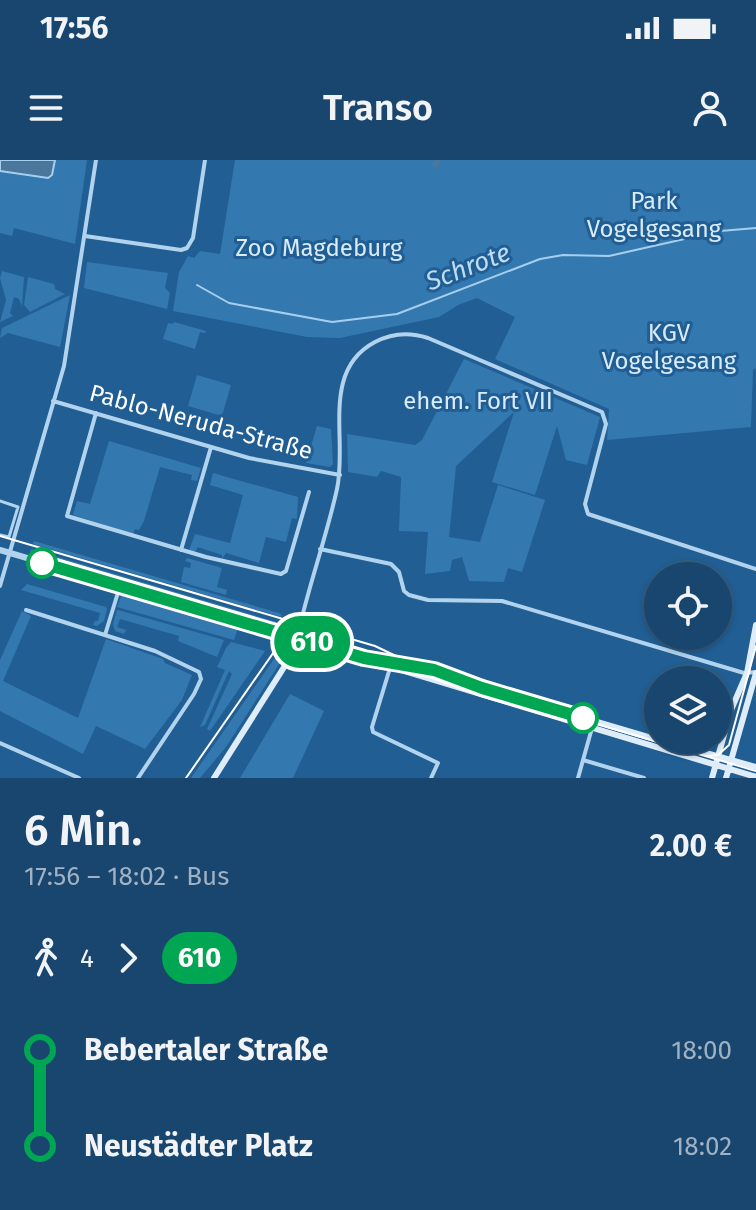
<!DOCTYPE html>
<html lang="de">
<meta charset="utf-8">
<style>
:root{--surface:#18466e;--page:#214d73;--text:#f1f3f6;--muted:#9fb1c2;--line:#365e81}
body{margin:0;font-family:"Fira Sans",sans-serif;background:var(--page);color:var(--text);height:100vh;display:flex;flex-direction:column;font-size:30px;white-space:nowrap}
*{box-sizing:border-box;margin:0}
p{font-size:26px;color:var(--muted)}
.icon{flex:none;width:44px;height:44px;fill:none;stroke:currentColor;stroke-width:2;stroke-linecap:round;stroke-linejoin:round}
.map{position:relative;height:618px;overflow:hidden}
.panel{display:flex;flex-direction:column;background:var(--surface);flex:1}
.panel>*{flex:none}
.badge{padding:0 16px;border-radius:26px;font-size:28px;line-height:52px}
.fabs{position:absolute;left:644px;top:402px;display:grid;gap:16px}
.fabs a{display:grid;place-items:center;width:88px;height:88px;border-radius:50%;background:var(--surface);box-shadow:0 2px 6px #0004,0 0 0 2px var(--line);font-size:40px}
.map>.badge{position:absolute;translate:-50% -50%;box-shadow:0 0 0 4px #fff}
.legs{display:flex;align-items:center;gap:12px;height:88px;padding:0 24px;font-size:26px}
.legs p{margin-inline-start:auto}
.head{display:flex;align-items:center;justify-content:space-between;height:136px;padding:0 24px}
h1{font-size:44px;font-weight:600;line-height:60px}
ul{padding:0 24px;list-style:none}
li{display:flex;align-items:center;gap:28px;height:96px;font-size:30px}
li i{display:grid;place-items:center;width:12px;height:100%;margin:0 10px;background:currentColor}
li i::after{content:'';width:20px;height:20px;margin:-10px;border:6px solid;border-radius:50%;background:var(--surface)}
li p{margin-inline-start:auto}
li:first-child i{background:linear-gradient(#0000 50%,currentColor 0)}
li:last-child i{background:linear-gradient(currentColor 50%,#0000 0)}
.status{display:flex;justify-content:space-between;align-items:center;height:56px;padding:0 40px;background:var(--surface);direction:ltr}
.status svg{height:22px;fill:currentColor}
header{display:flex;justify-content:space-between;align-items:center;height:104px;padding:0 24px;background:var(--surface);font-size:36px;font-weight:600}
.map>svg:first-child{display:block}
</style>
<div class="status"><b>17:56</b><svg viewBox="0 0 49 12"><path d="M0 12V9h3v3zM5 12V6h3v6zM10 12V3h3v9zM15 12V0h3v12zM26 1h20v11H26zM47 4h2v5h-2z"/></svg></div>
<header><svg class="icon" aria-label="menu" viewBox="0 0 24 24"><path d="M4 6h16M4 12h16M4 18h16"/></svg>Transo<svg class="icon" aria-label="person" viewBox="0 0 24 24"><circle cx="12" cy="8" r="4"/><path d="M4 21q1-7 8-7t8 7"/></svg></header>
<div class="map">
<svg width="756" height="618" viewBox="0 0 756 618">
<rect width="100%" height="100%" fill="#205e93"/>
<path fill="#3478b0" d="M55,0H87L75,84L14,68L12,76L0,73V11L48,18L52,15Z
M235,0H756V208L753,210L751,267L607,280L609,249L495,199L515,157L477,138L458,145L439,157L340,178L307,177L173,151L179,112L188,96L194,98L200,91L220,94Z
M87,102L168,113L165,128L170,133L167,149L84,128Z
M2,111L24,117L22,146L19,139L14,137L10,153L13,156L0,162L6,140L0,118Z
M28,117L54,124L55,129L65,134L30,152L24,145Z
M70,135L60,187L8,173L0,178L2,168Z
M174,162L206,171L205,173L200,172L195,189L163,179L168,163L173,164Z
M464,199L600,257L587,305L566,300L557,266L535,335L492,322L514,252L456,306L449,377L480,382L498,325L545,340L522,412L508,408L504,422L469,421L462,397L452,400L450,411L425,414L428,372L399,371L401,317L381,311L377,317L348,312L347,274L415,285L422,280Z
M197,215L231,225L222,256L188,246Z
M317,266L331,269L333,304L330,307L306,303Z
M109,281L201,308L197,321L191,320L192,315L160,307L144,361L139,370L135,369L133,374L73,355L77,341L90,344Z
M213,313L298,337L297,359L292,358L286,382L266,377L259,403L226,393L222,399V395L198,387L195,392L189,390L195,374L230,383L243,335L210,325Z
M34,381L279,453L282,455L281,457L33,384Z
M31,389L280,463L279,467L30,393Z
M187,398L222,408L217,427L227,430L226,435L181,422L184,407L190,408L191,403L185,401Z
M27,424L106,447L107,449L104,461L97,466L93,465L95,461H98L100,453L21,430Z
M122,434L238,468L234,480L117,447Z
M117,450H118L224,480L217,497L178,481L179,476L120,459L117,467L126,470L124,474L115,471L113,464Z
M22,451L31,456L3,521L78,558L106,479L163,499L165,503L192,515L182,540L145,589L96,566L83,594L0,551V500Z
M231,482L265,491L210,571L207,569L232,514L229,511L205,565L200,567L225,510L217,507L226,488Z
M281,489L286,491L283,498L226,587L200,618H191Z
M290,534L324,551L293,618H240Z"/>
<path fill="#4c779c" stroke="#a6cfef" stroke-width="2" d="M0,0H55L52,15L48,18L0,11Z"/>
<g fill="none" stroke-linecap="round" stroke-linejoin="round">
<path stroke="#a6cfef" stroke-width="2" d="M197,125L229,143L332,162L397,154L540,99L563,95L609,96L720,71L756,68"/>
<path stroke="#4c779c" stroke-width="5" d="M435,5L438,0"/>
<path stroke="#b2d3ee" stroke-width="3" d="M0,341L18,347L9,377L0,375"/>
<path stroke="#b2d3ee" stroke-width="4" d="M85,76L181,90L187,88L193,78L205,0
M53,241L249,298L340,315
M96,253L67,356L206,397L281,414L286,411L309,332
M320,389L391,404L399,412L404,431L409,435L428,440L502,441L744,513L756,512
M181,390L211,287
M0,426L64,206L96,0
M26,450L155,491L199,512L201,519L194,534L138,618
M105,475L120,426
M297,478C308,427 326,379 337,329C348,280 320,211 375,182C392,173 410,172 428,178L602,252L606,264L585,344L588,354L756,409
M390,508L372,567L373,572L438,603L431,618
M0,583L79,618
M583,600L644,618
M578,618L592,568"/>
<path stroke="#b2d3ee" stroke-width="6" d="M0,390L297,478"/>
<path stroke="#dfedfa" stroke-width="6" d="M374,502L756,617
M660,580L756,607
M214,618L293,493L297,478L364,498L434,510L482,528L658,580
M712,618L731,550L747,513L756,465
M726,618L756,513"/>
<path stroke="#fff" stroke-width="2" d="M0,376L375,486L444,519L756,611
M706,596L718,595L729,585L756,486
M186,618L285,476L293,469L307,467"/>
</g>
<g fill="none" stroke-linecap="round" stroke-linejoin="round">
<defs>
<path id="line-1" d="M42,403L364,498L434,510L482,528L583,558"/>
</defs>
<use href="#line-1" stroke="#fff" stroke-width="18"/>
<use href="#line-1" stroke="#00a651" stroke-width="12"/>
</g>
<g fill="#fff" stroke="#00a651" stroke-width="4">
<circle cx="42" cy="403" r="14"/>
<circle cx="583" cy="558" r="14"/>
</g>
<g text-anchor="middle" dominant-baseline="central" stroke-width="6" stroke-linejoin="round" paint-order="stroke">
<g font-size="24" fill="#d8ebfa" stroke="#205e93">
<text x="654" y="41">Park<tspan x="654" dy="28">Vogelgesang</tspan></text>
<text x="319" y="88">Zoo Magdeburg</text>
<text x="669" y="173">KGV<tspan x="669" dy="28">Vogelgesang</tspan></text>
<text x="478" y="241">ehem. Fort VII</text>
</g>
<g font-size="24" fill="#fff" stroke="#205e93">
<text transform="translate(201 262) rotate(15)">Pablo-Neruda-Straße</text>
</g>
<g font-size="26" font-style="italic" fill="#beddf4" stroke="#205e93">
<text transform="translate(468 107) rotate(-21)">Schrote</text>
</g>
</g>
</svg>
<div class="fabs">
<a><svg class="icon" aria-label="locate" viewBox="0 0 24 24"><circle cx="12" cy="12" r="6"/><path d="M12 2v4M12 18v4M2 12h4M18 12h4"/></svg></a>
<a><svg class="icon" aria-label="layers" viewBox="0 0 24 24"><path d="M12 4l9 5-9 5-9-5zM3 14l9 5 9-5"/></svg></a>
</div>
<b class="badge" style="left:312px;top:482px;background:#00a651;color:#fff">610</b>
</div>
<section class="panel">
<div class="head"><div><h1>6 Min.</h1><p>17:56 – 18:02 · Bus</p></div><b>2.00 €</b></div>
<div class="legs"><svg class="icon" aria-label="walk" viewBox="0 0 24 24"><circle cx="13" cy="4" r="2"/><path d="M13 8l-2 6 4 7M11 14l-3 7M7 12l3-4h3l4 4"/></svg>4<svg class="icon" aria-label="forward" viewBox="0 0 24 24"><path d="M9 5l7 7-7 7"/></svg><b class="badge" style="background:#00a651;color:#fff">610</b></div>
<ul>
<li><i style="color:#00a651"></i><b>Bebertaler Straße</b><p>18:00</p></li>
<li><i style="color:#00a651"></i><b>Neustädter Platz</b><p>18:02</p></li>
</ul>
</section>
